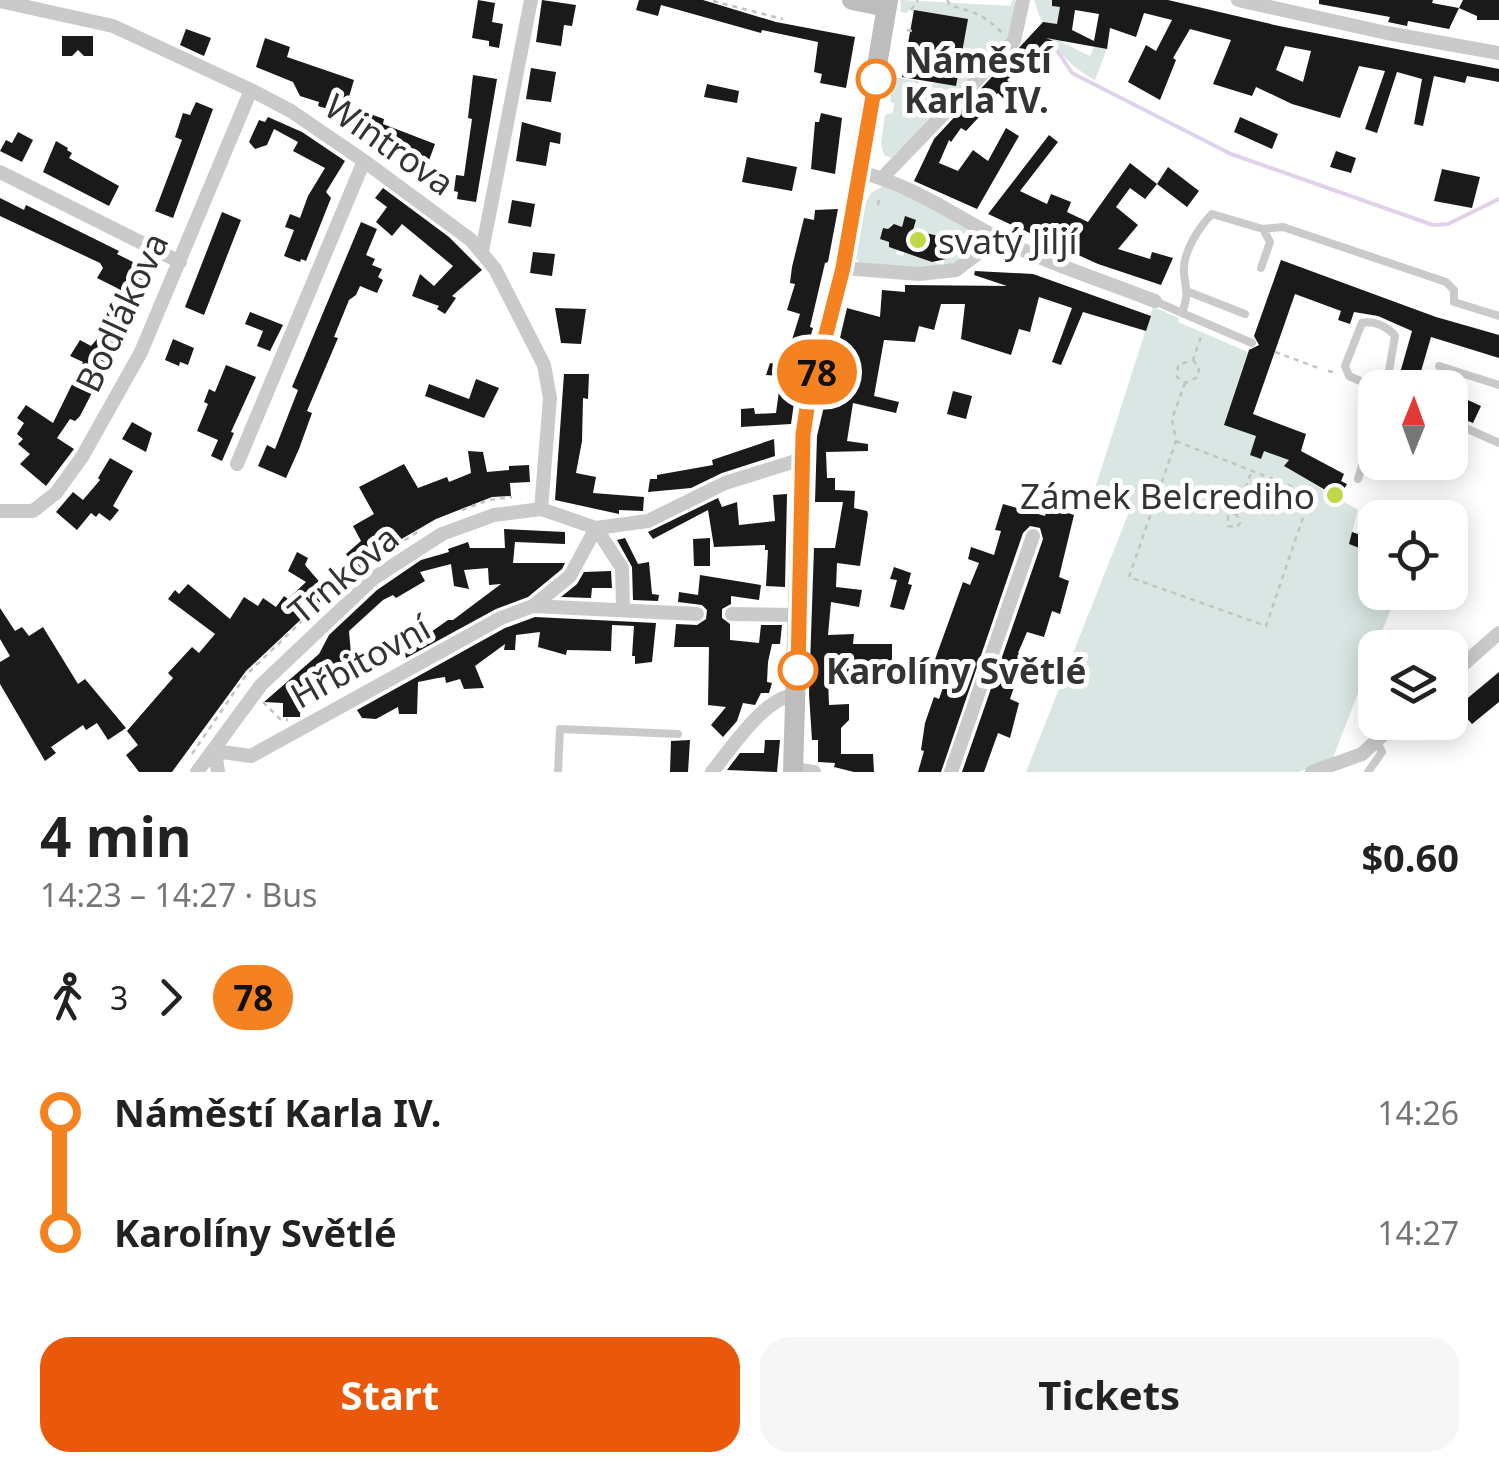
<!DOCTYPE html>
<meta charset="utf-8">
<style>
:root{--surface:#fff;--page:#f6f6f6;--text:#222;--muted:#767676;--accent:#ea580c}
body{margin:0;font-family:"Noto Sans",sans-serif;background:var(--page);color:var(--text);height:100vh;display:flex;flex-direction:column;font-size:38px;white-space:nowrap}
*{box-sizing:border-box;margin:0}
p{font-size:32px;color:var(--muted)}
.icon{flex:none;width:55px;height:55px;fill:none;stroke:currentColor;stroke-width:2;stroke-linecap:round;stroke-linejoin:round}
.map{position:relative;height:772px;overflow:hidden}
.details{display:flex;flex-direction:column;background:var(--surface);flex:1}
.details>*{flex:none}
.badge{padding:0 20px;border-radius:32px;font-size:35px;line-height:65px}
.needle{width:65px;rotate:1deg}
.buttons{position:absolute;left:1358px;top:370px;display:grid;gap:20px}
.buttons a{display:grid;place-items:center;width:110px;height:110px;border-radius:20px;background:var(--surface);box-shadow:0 5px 25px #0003;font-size:50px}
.map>.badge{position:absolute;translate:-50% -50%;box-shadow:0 0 0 5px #fff}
.legs{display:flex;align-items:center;gap:15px;height:110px;padding:0 40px;font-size:32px}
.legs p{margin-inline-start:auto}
.headline{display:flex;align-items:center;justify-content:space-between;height:170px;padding:0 40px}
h1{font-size:55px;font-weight:700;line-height:75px}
.primary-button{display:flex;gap:20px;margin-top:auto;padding:20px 40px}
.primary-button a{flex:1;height:115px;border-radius:30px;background:var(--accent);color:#fff;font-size:40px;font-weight:700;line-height:115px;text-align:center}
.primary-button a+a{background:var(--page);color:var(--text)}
ul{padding:0 40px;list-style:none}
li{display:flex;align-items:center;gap:35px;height:120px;font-size:38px}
li i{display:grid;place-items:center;width:15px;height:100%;margin:0 12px;background:currentColor}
li i::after{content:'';width:25px;height:25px;margin:-12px;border:8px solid;border-radius:50%;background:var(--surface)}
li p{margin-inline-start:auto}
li:first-child i{background:linear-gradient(#0000 50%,currentColor 0)}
li:last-child i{background:linear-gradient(currentColor 50%,#0000 0)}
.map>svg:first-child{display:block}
</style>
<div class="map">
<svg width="1499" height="772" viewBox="0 0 1499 772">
<rect width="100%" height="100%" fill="#fff"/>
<path fill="#d9e6e3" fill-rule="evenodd" d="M901,0L1011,6L1012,0H1015C1012,41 1008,64 961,57L966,20L909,10L907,13L901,12Z
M1034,0H1055L1060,4L1059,27L1066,32L1063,43L1090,56L1094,47L1107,49L1095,80C1062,63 1045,35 1034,0Z
M958,72L973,78L891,158L884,155L881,143L885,115L893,113L894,104L890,101L894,77L933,84Z
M883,186L917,200L980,234L983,237L981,246L977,245C953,281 898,266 862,264L856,259L866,202L871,193ZM906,217L916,221L912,232L950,239L949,246L954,252L951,258L945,259L943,266L905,250L903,256L896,254L897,247H889V242L880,239L883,228L888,229L891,224L902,229Z
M1153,307L1179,318L1178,322L1248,352L1224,425L1257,436L1250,455L1264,451L1289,460L1285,467L1358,510L1349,544L1369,552L1367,559L1375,562V592L1397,593L1332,760L1299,772H1026L1129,512L1091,501Z"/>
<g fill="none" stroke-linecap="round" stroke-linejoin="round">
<path stroke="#e2d1eb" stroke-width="4" d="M1049,38L1072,73L1231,154L1433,225L1448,224L1499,199"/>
</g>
<path fill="#1a1a1a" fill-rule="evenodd" d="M478,0L495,3L492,22L503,24L499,48L489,46V41L472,38Z
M542,0L576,5L572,26L564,25L561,46L536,42Z
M639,0H703L776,22L855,37L846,88L820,83L822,74L814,72L818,42L762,30L761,33L661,5L658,16L636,10Z
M1052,0H1168L1279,26L1499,69V82L1467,76L1465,83L1434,76L1423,126L1414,124L1422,79L1397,72L1377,133L1365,129L1385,71L1359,66L1340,118L1292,104L1256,87L1252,96L1213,84L1231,40L1190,29L1173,58L1176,60L1160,100L1128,82L1146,45L1156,51L1172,20L1144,13L1136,37L1110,28L1107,49L1046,38L1053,41L1029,65L1026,62L1007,80L1017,90L1005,100L998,93L977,112L980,116L966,131L961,128L951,142L949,140L939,163L958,171L973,150L988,161L1006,128L1019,136L977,209L914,181L934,139L1043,22L1057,24L1060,7L1052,6ZM1075,10L1099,14L1094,41L1072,30ZM1285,46L1311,51L1303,82L1276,70Z
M1319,0H1433L1432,3L1459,8L1449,29L1408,21L1407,26L1388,22L1390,17L1319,4Z
M1463,0H1499V20H1477V16L1459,8Z
M914,10L968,19L956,86L902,77Z
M186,29L211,38L204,56L180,45Z
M62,36H93V56H84L78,50L72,56H62Z
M265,38L290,47L287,57L354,80L348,100L335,96L331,110L318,106L319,102L300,96L293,82L256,67Z
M531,68L556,72L551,102L526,99Z
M473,75L497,79L476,202L457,199L458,192L454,191L456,175L464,176L472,119L468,118Z
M707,84L739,91L737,103L704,97Z
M196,102L213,109L173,218L155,211L182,140L175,137L183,113L190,115Z
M362,111L384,119L383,124L435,144L428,163L394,150L397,143L356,129Z
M821,113L842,118L835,174L811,169L815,122H819Z
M268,117L302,132L345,161L326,192L331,198L306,261L301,259L300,262L284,256L294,230L285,227L290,214L300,218L308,196L325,168L293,151L298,142L274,129L267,145L255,149L249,142L259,120L265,122Z
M1240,117L1278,134L1272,149L1234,132Z
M522,122L561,133L560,144L550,142L546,166L516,161Z
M18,132L33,140L22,162L0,151L6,140L12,143Z
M1049,135L1058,142L1020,191L1047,204L1051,194L1071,202L1067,212L1088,222L1130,163L1157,184L1145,199L1130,188L1116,207L1138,225L1118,249L1150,259L1152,252L1173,258L1161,285L1098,264L988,214Z
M56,141L68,148L67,150L72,153L69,158L119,186L109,206L43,172Z
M1336,151L1356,158L1351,173L1330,167Z
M747,157L797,167L792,191L742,182Z
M1168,167L1199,191L1187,207L1157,184Z
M1442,169L1480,177L1472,208L1434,201Z
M383,188L449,237L482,270L452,296L456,298L445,314L437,309L439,306L412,296L420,274L434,286L453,266L402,224L392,236L376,222L387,207L375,198Z
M0,198L24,210L26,205L119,251L117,254L147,269L131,302L135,304L123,340L120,339L80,416L75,421L70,419L57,438L74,449L46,486L20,464L30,454L18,444L23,439L17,434L24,423L17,418L26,405L53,423L83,362L70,356L80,340L91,346L97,339L117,288L97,278L103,268L100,263L0,216Z
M512,200L535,204L531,227L508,223Z
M838,209L828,262L825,263L810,327L813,328L797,382L791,424L741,427V409L754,408L755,414L776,413L781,376L766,375L770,363L776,364L781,355L787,356L800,314L787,310L795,284L790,283L792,267L804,218L814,220L815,210Z
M222,212L241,220L204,315L185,307Z
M905,216L916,220L913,230L951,239L949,244L954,252L951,258L932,262L889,247V242L880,239L883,228L888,229L894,224L902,227Z
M361,222L377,229L366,255L375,259L372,265L382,269L378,277L383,280L377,293L360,286L356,295L349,300L334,337L338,338L307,411L312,413L299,449L286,478L258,466L267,445L275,449L298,390L292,387Z
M533,252L555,254L552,276L530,273Z
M1281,260L1436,317L1499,335V358L1431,337L1417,385L1398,380L1412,331L1378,316L1354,312L1350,324L1338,320L1341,311L1295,294L1253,414L1306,434L1301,451L1344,474L1341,481L1347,484L1339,498L1284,466L1289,460L1264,451L1261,459L1250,455L1256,436L1224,425L1249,350L1259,345L1254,336Z
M975,271L1033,274L1151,316L1146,331L1083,312L1061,365L1052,362L1072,308L1039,297L1030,332L1019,329L1011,355L961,339L965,304H941L934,330L919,326L915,342L884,340L874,396L899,402L896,413L853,403L847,441L868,444V451L826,452L827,478H835V490L855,491L854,508L867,511L868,514L860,566L837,563L836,587L862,590L859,607L831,602L828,635L854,634L853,644H892V668L882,669L883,678L828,680L829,705L849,704V720L841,728V754H873L874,772H854L834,767L835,763L818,762V740H812L809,694L814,548H835L843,502H815L817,436L847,308L880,317L882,290L905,292V285L1007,286L974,275Z
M555,308L586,309L581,344L561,343Z
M250,312L283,325L270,351L257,346L263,331L245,324Z
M173,339L194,348L188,365L180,362L179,366L165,360Z
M226,365L256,377L231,432L234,433L222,461L211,456L218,440L197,431L208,404L204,402L209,389L215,392Z
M564,374H589L588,399L583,398L582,441L576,473L596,477L593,493L644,497L643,511L619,510V514L555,500Z
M476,379L499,388L484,418L425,396L429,384L469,399Z
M953,391L972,396L966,419L947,414Z
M1450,392L1481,406L1473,423L1450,414Z
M132,422L152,433L146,452L122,439Z
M774,439L775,456L722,473L691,488L648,492L650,479H657V475L713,465L712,460Z
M468,451L483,452L487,472L509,470V466L529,465L530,482L510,483L511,496L492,497L436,519L386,548L358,570L346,554L361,541L353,526L374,514L359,487L404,464L418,488L447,477L449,482L471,473Z
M110,458L133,471L113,506L119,510L110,521L99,513L96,517L91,513L77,530L56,512L73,492L83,500L100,480L98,478Z
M787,494L785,587L766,586L768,550H765V545L714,547L708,510L653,539L648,532L718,498L722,507L737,502L739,525L775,521L773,495Z
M1003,504L1045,516L1046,512L1052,514L1053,508L1074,515L1059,577L1069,581L1060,614L1052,611L1044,637L1027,632L1018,653L1032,657L1028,668L1021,666L1010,699L1019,703L1010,738L998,733L984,772H962L1043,539L1040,528L1030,526L1023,533L941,772H918L924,751L921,750L925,723L934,697L939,699L948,673L933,665L963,582L970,585L979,563L968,559L971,547L994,555L1001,531L995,530Z
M504,529L565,532V544L515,542L513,563H565L562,569L528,597L496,609L406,658L404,646L421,639L448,620H453L501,584L489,585L488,568L464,570L469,589L454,586L451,564L420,572L425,581L396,598L393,595L383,600L349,631L352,666L330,664V676H315L317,685H311L301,696L300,717H283V703L264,702L319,654L329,635L377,590L421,560L449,552L448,549L468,542L470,548H505Z
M1352,532L1375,540V554L1349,544Z
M625,538L638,564L649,562L652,594L659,595L658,601L633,600L632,567L617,540Z
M710,538V566H694L693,539Z
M297,552L308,558L305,565L329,593L246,671L172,772H139L126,755L138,745L127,731L173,678L168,673L192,647L199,653L215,634L168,599L175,590L179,594L188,584L230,619L244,597L258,606L263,598L276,607L284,596L288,599L306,582L288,571Z
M894,567L911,573L908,584L912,585L904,610L890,607L897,580L890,579Z
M611,571L612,588H592L591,598L561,597L577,584L584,572Z
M700,575L761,585L759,600L731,596V604L722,609V618L730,624V640L759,643L761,625H782L780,644H772L768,662L767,682L772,683L769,693H761L755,705L743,703L737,721L723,737L711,725L726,707L708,705L709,647H674L676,624L697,625L706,619L707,610L702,605L678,602L679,592L698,595Z
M0,608L15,631L22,627L29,636L43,627L78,684L85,679L126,728L108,740L97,723L86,730L83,725L51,747L56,753L45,761L0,684V662L10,656L0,639Z
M535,617L656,623L652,662L635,664V656H632L634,626L612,625L611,651L567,650L566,655L538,647L540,632L516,635L515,650H504L505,644L475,666L484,688L464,689L460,679L446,683L445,677L438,678L418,682L417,714H399L398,707L376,719L362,718L357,710L505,628Z
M1499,672V702L1472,724L1457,707Z
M690,740L688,772H670L671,741Z
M765,740H780L777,772L727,770L740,753H764Z"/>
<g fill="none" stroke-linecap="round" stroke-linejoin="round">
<path stroke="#c3c3c3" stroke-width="2.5" stroke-dasharray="5 5" stroke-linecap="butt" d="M947,0L951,6C974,11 987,17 1003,34
M713,1L783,19
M911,10L918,0
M907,30L912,31
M878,205L880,195
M1275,352L1321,369
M1193,360L1199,368L1198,377L1185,383L1177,377L1178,365L1193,360L1202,334
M1328,371L1338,373
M1176,441L1311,494L1266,626L1129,577L1176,441L1172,419L1185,383
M462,510L489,500L512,497
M1236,513L1240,523L1237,527L1228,526V516L1236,513L1251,473
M371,562L419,531
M263,702L280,719L288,720
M192,754L246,675L329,595L361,570"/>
<path stroke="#cacaca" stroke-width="8" d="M1263,229L1283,227L1446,282L1454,290V302L1499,316
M1189,292L1245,314
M1155,301L1182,313
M1252,343L1182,313C1189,293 1186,292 1184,273C1182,253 1199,227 1212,214L1263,229L1270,242L1261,268
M1439,366L1499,385
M1376,388L1349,376L1345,366L1362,323C1374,320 1388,327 1395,336L1386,388
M1450,421L1499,443
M1358,479L1375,424
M558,772L560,729L678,734
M1368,772L1382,752L1376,741"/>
<path stroke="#cacaca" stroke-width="14" d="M1238,0L1387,33L1499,53
M0,1L113,26L251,90L291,111L364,161L471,240L495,269L544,365L550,398L541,509
M0,172L180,262
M859,172C910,184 952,214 998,238C1047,263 1104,281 1155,301
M883,177L1014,41L1023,0
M482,251L531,0
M843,268L919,274L956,270L998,238
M237,464L364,161
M0,511H33L56,493L82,457L141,352L251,90
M533,606L570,576L596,528L622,568L623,609
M732,614L799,615
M1450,676L1499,633
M215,751L251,756L501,618L533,606L697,614
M215,751L218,772
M793,769L814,772
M197,772L261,685L374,578L442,534L494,515L541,509L596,528L648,521L725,483L802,459
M712,772C731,749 767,693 798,695
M951,772L1033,536
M1312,772L1362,754L1397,722"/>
<path stroke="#bdbdbd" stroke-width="20" d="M852,0L887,7
M793,772L803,435L807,408L843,268L888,0"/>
</g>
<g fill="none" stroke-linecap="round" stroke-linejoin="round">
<defs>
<path id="line-1" d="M798,670L803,435L807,408L843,268L876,79"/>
</defs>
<use href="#line-1" stroke="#fff" stroke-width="22"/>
<use href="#line-1" stroke="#f58220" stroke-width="15"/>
</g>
<g fill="#fff" stroke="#f58220" stroke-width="5">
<circle cx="876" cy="79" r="18"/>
<circle cx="798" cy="670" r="18"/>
</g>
<g fill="#bed847" stroke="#fff" stroke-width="4">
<circle cx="918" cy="240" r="10"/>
<circle cx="1335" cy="495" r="10"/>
</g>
<g text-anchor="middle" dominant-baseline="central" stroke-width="10" stroke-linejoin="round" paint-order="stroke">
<g font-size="35" font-weight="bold" fill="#333" stroke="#fff" text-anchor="start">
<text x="904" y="59">Náměstí<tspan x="904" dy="40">Karla IV.</tspan></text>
<text x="826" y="670">Karolíny Světlé</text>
</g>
<g font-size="35" fill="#333" stroke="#fff">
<text transform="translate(390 144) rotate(35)">Wintrova</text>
<text transform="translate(121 312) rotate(-65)">Bodlákova</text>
<text transform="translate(343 574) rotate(-40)">Trnkova</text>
<text transform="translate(360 661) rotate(-29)">Hřbitovní</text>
</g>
<g font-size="35" fill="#333" stroke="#fff" text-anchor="start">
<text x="938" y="240">svatý Jiljí</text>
<text x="1315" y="495" text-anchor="end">Zámek Belcrediho</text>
</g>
</g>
</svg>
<div class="buttons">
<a><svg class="needle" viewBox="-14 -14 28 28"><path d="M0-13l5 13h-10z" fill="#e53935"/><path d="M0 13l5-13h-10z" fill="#767676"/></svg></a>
<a><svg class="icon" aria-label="locate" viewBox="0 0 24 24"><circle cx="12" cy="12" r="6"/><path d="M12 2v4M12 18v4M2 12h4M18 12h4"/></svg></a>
<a><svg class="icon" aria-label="layers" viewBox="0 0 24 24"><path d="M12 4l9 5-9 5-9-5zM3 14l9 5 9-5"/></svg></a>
</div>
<b class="badge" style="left:817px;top:372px;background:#f58220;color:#111">78</b>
</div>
<section class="details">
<div class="headline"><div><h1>4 min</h1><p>14:23 – 14:27 · Bus</p></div><b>$0.60</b></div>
<div class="legs"><svg class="icon" aria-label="walk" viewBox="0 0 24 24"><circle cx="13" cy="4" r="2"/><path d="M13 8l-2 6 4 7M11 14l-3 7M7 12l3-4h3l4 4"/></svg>3<svg class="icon" aria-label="forward" viewBox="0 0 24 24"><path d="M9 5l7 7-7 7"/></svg><b class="badge" style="background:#f58220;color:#111">78</b></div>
<ul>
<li><i style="color:#f58220"></i><b>Náměstí Karla IV.</b><p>14:26</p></li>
<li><i style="color:#f58220"></i><b>Karolíny Světlé</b><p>14:27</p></li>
</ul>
<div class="primary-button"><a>Start</a><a>Tickets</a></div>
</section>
